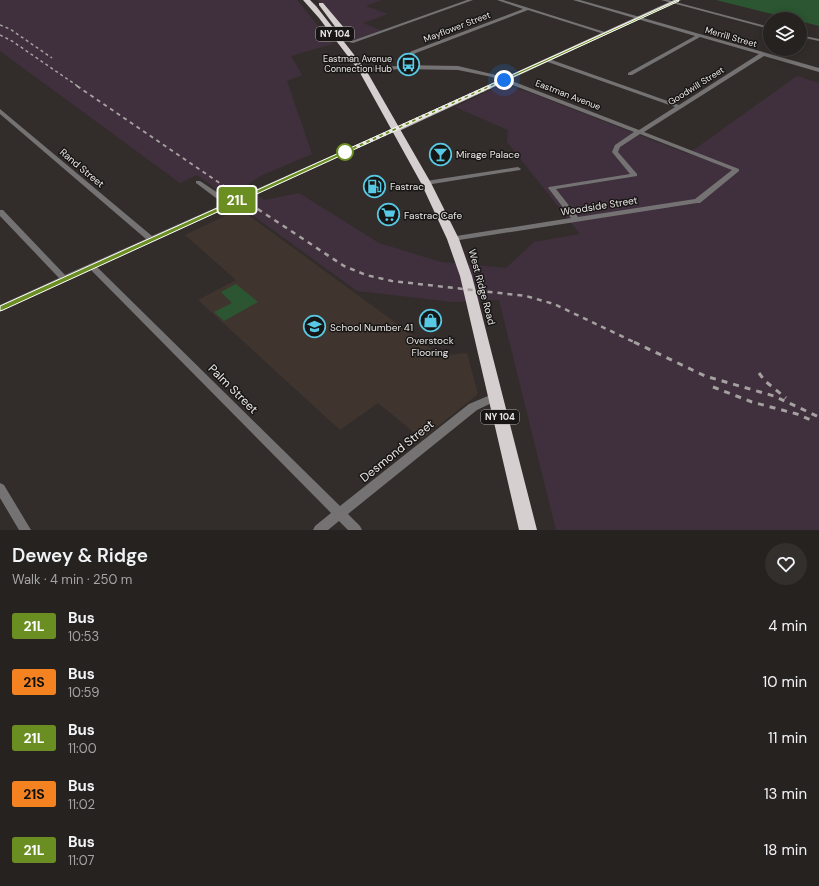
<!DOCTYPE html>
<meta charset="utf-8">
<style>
:root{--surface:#262220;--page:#322f2d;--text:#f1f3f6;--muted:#a4a4a5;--line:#423f3e}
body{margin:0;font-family:"DM Sans",sans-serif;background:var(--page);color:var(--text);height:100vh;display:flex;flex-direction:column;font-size:15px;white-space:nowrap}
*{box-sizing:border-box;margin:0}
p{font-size:13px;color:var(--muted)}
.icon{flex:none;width:22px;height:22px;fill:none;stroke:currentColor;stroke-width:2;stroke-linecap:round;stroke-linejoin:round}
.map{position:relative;height:530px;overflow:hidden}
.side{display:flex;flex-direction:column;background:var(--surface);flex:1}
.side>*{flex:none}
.badge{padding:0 8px;border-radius:3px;font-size:14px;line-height:26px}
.tools{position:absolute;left:763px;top:12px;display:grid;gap:8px}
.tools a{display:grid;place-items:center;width:44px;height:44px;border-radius:50%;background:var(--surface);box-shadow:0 2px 10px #0003,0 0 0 1px var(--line);font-size:20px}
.you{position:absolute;width:20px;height:20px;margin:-10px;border:3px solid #fff;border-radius:50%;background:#1a73e8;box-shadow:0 0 0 6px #1a73e833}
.map>.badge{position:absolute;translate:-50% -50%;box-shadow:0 0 0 2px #fff}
.round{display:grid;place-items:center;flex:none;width:42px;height:42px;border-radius:21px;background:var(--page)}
.head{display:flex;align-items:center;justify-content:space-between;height:68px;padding:0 12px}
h1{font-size:19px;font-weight:600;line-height:30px}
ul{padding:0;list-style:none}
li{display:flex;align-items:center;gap:12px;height:56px;padding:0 12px}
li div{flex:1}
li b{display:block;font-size:15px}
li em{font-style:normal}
li .badge{min-width:44px;font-weight:700;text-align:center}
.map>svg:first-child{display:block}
</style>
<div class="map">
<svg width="819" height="530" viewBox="0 0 819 530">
<rect width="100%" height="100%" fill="#322d2b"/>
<path fill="#40303d" d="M0,0H297L333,44L291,56L302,75L287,81L312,154L260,176L246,186L264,200L299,193L379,243L441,262L506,268L534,242L580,234L507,142L508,130L455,107L497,87L508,86L531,93L688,154L797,76L819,83V530H556L499,300L454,302L357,291L197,175L180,183L0,51Z
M317,0H382L366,6L388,14L363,23L383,31L351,42L334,19Z"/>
<path fill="#3f352e" d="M240,209L441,356L467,353L478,394L422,439L378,403L340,430L198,300L236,280L185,235Z"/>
<path fill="#2b5631" d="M716,0H819V26L800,21V19H792Z
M236,284L258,302L224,321L214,312L232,303L221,292Z"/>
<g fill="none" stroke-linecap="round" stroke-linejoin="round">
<path fill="#747272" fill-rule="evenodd" d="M467,0H473L353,43L349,42Z
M497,0H503L608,33L604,34L528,10L416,53L406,59L403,65L458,66L496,75L639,130L675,107L545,61V59H549L679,105L759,54L700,37L632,75H628V73L695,36L573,0H580L819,68V72L764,56L644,132L739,169V171L700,203H697L453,241H450L449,239L450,237L571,218L549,189L548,188L549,187L630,174L612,152L615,145L634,132L492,77L458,70L400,69L362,72L359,70L362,68L398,66L403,57L412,51L523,9ZM640,134L732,170L695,199L578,217L556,189L637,176V174L618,152L620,147Z
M661,0H668L770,27V29Z
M800,35L819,39V41L800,37Z
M0,109L152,236L224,204L196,183V181H200L230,201L394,128H398V130L97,267L340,506L469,404L495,393L498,394L500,397L498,400L477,410L348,514L360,526L362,530H348L339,521L328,530H313L315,526L331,513L91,270L0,311V305L59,278L0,216V210H3L65,275L146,239L0,114Z
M518,167L521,169L520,170L426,185L423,183L426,181Z
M0,483L4,485L31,530H19L0,498Z"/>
<path fill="#bab4b5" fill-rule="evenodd" d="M674,0H681L399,131H393L392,129Z"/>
<path fill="#d6cfd0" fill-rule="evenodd" d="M303,0H310L316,6L366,70L431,183L459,239L472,276L537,530H519L460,276L447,239L421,183L359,71L319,18Z
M319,3H323L351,36V40H345L319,5Z"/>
<path stroke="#a5a1a0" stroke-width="1.5" stroke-dasharray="3 3" stroke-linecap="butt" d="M0,25L10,29L52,58
M0,35L12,41L79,87"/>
<path stroke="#a5a1a0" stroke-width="2" stroke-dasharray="4 4" stroke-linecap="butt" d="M77,86L243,199"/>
<path stroke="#a5a1a0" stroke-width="2.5" stroke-dasharray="5 5" stroke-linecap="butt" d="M241,198L344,266L366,275L392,281L526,296L554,304L636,343"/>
<path stroke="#a5a1a0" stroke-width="3" stroke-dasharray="6 6" stroke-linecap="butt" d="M634,342L705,376L774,396L819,417
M759,373L765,381L786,398
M713,387L752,402L797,414L813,421"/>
</g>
<path fill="#6b8e23" stroke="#fff" d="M678,0L679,1L3,310L0,311V306Z"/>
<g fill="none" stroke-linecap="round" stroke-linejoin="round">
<path stroke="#eae7e6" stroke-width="4" stroke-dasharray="0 7.2" d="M345,152L504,80"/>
</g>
<defs>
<symbol id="bus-ring" viewBox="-11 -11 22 22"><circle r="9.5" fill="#181615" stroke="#58c9e4" stroke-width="1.5"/><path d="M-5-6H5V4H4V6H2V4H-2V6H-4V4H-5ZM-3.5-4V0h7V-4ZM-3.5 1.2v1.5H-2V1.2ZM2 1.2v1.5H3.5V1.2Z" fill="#58c9e4"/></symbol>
<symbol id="bar-ring" viewBox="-11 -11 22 22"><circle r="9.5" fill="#181615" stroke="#58c9e4" stroke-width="1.5"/><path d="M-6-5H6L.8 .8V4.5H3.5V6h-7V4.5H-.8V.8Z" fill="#58c9e4"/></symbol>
<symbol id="fuel-ring" viewBox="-11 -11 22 22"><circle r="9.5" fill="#181615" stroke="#58c9e4" stroke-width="1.5"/><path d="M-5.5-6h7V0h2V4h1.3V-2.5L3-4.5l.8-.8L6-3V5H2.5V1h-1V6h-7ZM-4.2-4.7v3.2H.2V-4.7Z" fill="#58c9e4"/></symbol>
<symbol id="supermarket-ring" viewBox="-11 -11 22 22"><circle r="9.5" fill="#181615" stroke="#58c9e4" stroke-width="1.5"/><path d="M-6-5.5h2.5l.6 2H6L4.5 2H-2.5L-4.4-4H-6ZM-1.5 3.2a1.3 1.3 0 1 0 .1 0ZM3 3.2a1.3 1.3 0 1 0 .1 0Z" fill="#58c9e4"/></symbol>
<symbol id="shop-ring" viewBox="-11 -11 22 22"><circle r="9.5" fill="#181615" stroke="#58c9e4" stroke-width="1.5"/><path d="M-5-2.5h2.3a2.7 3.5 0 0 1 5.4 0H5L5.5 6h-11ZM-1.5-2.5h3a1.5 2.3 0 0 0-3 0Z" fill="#58c9e4"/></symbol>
<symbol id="school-ring" viewBox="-11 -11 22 22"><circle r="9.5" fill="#181615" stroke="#58c9e4" stroke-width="1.5"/><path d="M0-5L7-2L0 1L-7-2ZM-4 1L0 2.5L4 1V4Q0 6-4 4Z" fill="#58c9e4"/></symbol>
</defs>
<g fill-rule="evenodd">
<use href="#bus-ring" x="396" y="52" width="25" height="25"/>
<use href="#bar-ring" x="428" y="142" width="25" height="25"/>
<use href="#fuel-ring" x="362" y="174" width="25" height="25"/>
<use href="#supermarket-ring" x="376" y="202" width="25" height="25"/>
<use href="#shop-ring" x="418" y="308" width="25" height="25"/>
<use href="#school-ring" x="302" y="314" width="25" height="25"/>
</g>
<circle fill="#fff" stroke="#6b8e23" stroke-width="2" cx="345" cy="152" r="8"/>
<g text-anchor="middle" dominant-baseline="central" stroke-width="3" stroke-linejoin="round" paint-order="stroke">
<g font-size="9" fill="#eae7e6" stroke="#181615">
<text transform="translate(457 27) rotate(-21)">Mayflower Street</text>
<text transform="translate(731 37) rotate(16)">Merrill Street</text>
<text transform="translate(696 86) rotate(-32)">Goodwill Street</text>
<text transform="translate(568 95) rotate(21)">Eastman Avenue</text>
</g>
<g fill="#181615" stroke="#aba8a7" stroke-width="1">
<rect x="316" y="27" width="38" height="14" rx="3"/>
<rect x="481" y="410" width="38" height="14" rx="3"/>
</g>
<g font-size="9" font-weight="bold" fill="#eae7e6">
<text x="335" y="34">NY 104</text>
<text x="500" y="417">NY 104</text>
</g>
<g font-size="9" fill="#eae7e6" stroke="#181615" text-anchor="end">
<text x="392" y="59">Eastman Avenue<tspan x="392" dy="10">Connection Hub</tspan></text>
</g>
<g font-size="10" fill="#eae7e6" stroke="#181615" text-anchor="start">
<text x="456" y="154">Mirage Palace</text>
<text x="390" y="186">Fastrac</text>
<text x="404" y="215">Fastrac Cafe</text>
<text x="330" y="327">School Number 41</text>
<text x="430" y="340" text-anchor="middle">Overstock<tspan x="430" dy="12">Flooring</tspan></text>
</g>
<g font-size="10" fill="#eae7e6" stroke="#181615">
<text transform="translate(82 168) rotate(40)">Rand Street</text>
<text transform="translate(599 206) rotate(-9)">Woodside Street</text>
<text transform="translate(482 287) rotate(75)">West Ridge Road</text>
</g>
<g font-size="12" fill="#eae7e6" stroke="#181615">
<text transform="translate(233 389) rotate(45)">Palm Street</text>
<text transform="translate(397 451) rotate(-39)">Desmond Street</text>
</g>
</g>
</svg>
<div class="tools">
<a><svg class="icon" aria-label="layers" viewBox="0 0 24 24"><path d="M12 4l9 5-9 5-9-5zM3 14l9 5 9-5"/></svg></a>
</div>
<div class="you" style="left:504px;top:80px"></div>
<b class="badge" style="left:237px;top:200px;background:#6b8e23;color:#fff">21L</b>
</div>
<section class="side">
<div class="head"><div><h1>Dewey &amp; Ridge</h1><p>Walk · 4 min · 250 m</p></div><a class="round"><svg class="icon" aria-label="heart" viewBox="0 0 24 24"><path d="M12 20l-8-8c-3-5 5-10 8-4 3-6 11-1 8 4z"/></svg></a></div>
<ul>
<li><span class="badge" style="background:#6b8e23;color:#fff">21L</span><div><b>Bus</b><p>10:53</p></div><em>4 min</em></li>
<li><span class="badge" style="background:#f58220;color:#111">21S</span><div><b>Bus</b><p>10:59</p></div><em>10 min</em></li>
<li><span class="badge" style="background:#6b8e23;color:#fff">21L</span><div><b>Bus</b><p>11:00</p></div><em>11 min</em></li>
<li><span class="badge" style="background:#f58220;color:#111">21S</span><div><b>Bus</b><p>11:02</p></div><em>13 min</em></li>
<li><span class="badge" style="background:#6b8e23;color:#fff">21L</span><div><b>Bus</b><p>11:07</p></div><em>18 min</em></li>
</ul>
</section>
